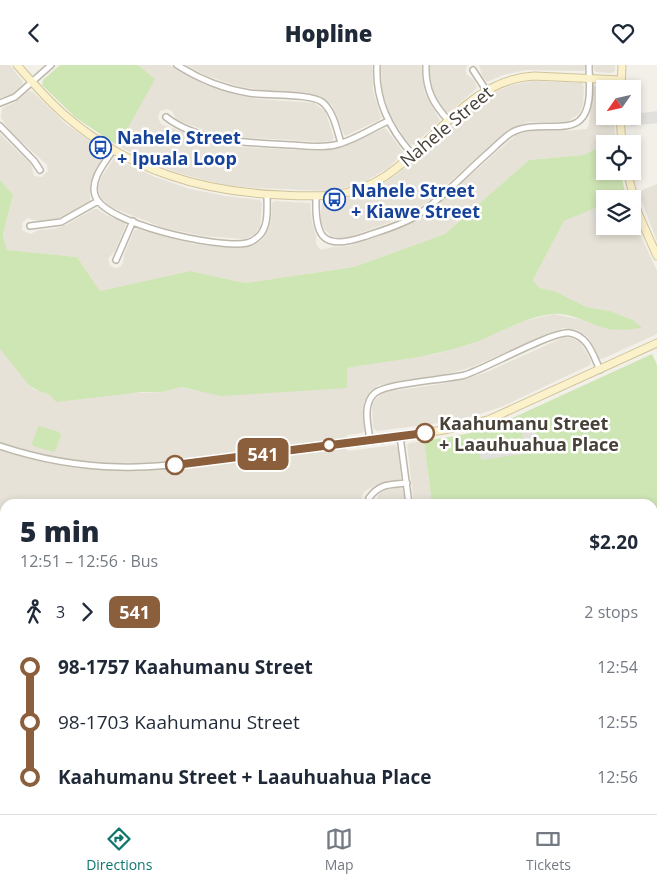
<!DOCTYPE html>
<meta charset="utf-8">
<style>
:root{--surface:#fff;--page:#f2f2f3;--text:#1f2937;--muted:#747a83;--line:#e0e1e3;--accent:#0f766e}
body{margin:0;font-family:"Open Sans",sans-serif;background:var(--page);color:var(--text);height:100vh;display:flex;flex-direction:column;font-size:19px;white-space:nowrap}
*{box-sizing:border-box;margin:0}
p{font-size:16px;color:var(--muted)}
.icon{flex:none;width:28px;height:28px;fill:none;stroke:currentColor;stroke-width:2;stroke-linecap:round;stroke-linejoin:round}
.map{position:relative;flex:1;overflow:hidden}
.side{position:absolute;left:0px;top:434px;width:658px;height:316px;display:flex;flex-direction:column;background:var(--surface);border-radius:15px 15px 0 0;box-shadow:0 2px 8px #0003}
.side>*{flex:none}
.badge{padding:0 10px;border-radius:8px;font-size:18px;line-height:32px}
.needle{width:32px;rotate:236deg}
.controls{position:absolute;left:596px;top:15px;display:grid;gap:10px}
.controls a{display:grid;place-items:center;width:45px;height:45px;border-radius:0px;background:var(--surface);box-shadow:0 2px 8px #0003;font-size:25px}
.map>.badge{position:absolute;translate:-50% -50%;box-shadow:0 0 0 2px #fff}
.legs{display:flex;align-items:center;gap:8px;height:55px;padding:0 20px;font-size:16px}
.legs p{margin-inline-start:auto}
.head{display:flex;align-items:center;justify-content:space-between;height:85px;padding:0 20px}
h1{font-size:28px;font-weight:800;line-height:38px}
ul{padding:0 20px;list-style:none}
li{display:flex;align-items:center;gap:18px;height:55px;font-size:19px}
li i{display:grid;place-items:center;width:8px;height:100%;margin:0 6px;background:currentColor}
li i::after{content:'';width:12px;height:12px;margin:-6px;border:4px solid;border-radius:50%;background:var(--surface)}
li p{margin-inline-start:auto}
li:first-child i{background:linear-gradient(#0000 50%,currentColor 0)}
li:last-child i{background:linear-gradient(currentColor 50%,#0000 0)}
header{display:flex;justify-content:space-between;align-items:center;height:65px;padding:0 20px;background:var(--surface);font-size:22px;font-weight:800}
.menu{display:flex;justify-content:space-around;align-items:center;height:70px;border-top:1px solid var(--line);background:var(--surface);font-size:14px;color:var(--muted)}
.menu a{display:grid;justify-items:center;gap:2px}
.menu .on{color:var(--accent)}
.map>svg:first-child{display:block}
</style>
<header><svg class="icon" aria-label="back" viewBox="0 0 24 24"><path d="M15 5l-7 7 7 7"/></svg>Hopline<svg class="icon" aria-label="heart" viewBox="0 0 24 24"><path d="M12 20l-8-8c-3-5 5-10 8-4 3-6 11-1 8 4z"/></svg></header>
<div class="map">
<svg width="657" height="749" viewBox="0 0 657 749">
<rect width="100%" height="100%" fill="#f3f0e9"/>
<path fill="#e7e2d7" d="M0,0H10L23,17L22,20L11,30L0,33Z
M138,0H170L203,19L237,30L258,34L314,38L325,46L334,73L331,76L323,77L235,72L210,67L182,57L176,54L172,46L167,44L160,46L158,53L161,59L199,73L240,82L322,86L348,80L385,63L402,85L403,88L388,103L366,116L353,121L326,126L257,123L232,121L208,116L175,107L152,98L118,81L154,14Z
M186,0H372L373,26L381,53L379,55L345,71L332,40L320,31L309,28L267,26L236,21L205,10Z
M381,0H421L424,26L440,56L413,80L410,79L404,72L389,48L382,25Z
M430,0H468L466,3V9L474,15L477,23L450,47H446L437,35L433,24L430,13Z
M479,0H585L584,5L582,6L526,5L503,10L487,17L482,11Z
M594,0H615V6L611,8L596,7L594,4Z
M533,16L582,18L584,22L583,40L579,49L567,57H528L508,65L426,138L405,152L343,174L332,172L324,164L320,155L322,138L356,131L378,122L400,107L486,31L512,20Z
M597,19L612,20L614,21L615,24H605V51H614L615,74L584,90L529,95L445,169L354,202L245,218L190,206L100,226L77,192L7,185L3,170L13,130L0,115V69L31,99L34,111L42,112L48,106L47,100L10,66L1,53L2,43L15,37L29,26L33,27L66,59L104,86L105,88L90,118V136L67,150L56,154L38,156L27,153L22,158V165L30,169L39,165L53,164L66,160L94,144H97L106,150L123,157L126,160L115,186L108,194L110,201L116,203L120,202L123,198L124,189L134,166L137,164L193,179L238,183L254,180L262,175L268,166L271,156L272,138L275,136L310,138L312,157L316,171V179L321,185L332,182L349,181L402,162L432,144L516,70L535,65L565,66L587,64L589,58L593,22Z
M114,93L155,112L190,124L225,131L260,135L262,139L260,162L255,169L245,174L203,171L164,163L111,142L101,133L98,123L101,113Z
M657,119V176L638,127Z
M589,145L600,173L636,160L657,206V269L602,294L599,293L587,271L577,265L563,263L472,302L444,310L379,320L372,325L364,337L363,346L364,366L362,368L347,370V386L395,380L398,384L401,413L398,416L378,419L365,426L361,432L364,439H5V490L0,486V284L33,324L49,328L53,331L162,327L181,322L196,326L346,323V303L436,289L468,280L524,256L554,249L582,255L608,264L641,263L633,255L610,246L586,242L554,226L538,223L533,215L564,156Z
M564,272L572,273L580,277L591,296L590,300L501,342L471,352L446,357L377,366L373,363L372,341L375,335L381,329L391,326L441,319L466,314L487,307Z
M424,376L432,439H414L407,380L410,378Z
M399,422L403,425L405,439H375L380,426Z
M652,561H657V642L653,649Z
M330,745H375L376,749H330Z
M391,745H475L470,749H392Z
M495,745H578L585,749H489Z
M598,745H633L636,747L638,745H644L647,749H603Z"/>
<path fill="#e3dfda" d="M605,139V161H632L633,150L636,160L600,173L589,145Z"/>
<path fill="#ece5d4" d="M0,685H5V745H202L203,749H0Z"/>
<path fill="#cee5b4" d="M60,0H138L155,14L118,81L75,52L42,20L43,15Z
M605,79V106H620L626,131L619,134H605V139L564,156L533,215L539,223L554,226L586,242L610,246L633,255L642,263C631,264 619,266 608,264C591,260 570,247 553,249C522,252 496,271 467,280C428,293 387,296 347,303V323L221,331L181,322L162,327H142L56,337C49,325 39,329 28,319L0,284V115L13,130L3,170L7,185L77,192L100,226L190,206L245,218L354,202L445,169L529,95L584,90Z
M652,289L657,300V516H653L652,439H432L424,376L466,369L499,359Z
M40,361L59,367L61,370L55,386L53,387L33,381L32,378L38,362Z
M0,486L5,490V685H0Z
M103,745H177V749H104Z
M202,745H286L283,749H203Z"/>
<path fill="#e2e0dd" d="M657,46V58L631,61L630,51H632L633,49Z
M534,355L536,373L523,375L521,357Z
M522,376L523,380H528L529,388L481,395L479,382Z"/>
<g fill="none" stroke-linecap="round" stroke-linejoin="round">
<path stroke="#a9cfec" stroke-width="1" d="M0,574L5,575
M652,712L657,718"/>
<defs>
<path id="street" d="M177,0C199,14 223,24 249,28C266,31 310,28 322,37C333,45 337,65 341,78
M377,0C375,35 389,63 412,89
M426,0C425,24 433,39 449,56
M473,5L486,25
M0,38L15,32L51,0
M166,52C199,78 253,78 293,80C306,81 321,83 335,80C353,76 371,64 388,56
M0,61L34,96L40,105
M113,85C105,98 90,114 95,130C103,159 219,184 247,178C252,177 256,174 260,170C269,160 267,142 267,130
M316,132C315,170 321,186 363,172C380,166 400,161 416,151C442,134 464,109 488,88C495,82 502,74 511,68C533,55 567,68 580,55C593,43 589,16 589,0
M30,161L61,157L98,136
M116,195L133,156
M400,371L409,439
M370,375C368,360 362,339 375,328C387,318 445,315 465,310C487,303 554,265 570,268C588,271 593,290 600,305
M0,381C39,394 78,401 119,402C152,403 185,399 218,394C256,389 295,384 334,379
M369,433C380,418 390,420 407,418
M652,556H657
M652,666L657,669
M383,745L386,749
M326,749V745"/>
<path id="secondary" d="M17,0C33,18 48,36 67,52C129,105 201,127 282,130C318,132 352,133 384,112C435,79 468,15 534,11L621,15
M621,24L622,0
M620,51L622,79
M627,106L638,148L657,191
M334,379L444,365L488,355L657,278
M652,660L657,653
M589,745L594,749
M650,745L652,749
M479,749L485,745"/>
</defs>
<use href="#street" stroke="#beb8ac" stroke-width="8"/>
<use href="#secondary" stroke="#d0c49b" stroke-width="9"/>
<use href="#street" stroke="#fff" stroke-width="5"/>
<use href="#secondary" stroke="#fbf1cb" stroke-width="7"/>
</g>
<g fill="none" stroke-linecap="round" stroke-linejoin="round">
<defs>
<path id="line-1" d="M175,400L425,368"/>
</defs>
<use href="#line-1" stroke="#fff" stroke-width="11"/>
<use href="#line-1" stroke="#8b5e3c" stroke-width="8"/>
</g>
<defs>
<symbol id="bus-ring" viewBox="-11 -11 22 22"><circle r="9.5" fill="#fff" stroke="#1a4fb4" stroke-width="1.5"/><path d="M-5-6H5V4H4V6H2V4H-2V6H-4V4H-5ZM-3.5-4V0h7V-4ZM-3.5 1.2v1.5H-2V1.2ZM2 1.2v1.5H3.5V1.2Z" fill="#1a4fb4"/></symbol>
</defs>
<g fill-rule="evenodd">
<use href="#bus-ring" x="88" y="70" width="25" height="25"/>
<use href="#bus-ring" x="322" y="122" width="25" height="25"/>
</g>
<g fill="#fff" stroke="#8b5e3c" stroke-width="2.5">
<circle cx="425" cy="368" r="9"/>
<circle cx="329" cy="380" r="6"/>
<circle cx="175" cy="400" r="9"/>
</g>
<g text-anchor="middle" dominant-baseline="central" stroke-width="5" stroke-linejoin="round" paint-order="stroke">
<g font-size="18" fill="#474138" stroke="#fff">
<text transform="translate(446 61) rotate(-40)">Nahele Street</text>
</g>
<g font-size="18" font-weight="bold" fill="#164399" stroke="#fff" text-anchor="start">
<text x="117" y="72">Nahele Street<tspan x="117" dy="21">+ Ipuala Loop</tspan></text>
<text x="351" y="125">Nahele Street<tspan x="351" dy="21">+ Kiawe Street</tspan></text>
</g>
<g font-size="18" font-weight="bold" fill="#474138" stroke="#fff" text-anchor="start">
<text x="439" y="358">Kaahumanu Street<tspan x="439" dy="21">+ Laauhuahua Place</tspan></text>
</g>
</g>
</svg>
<div class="controls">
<a><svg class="needle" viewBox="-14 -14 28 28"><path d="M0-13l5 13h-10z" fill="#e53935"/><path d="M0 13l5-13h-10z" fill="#747a83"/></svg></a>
<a><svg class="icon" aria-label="locate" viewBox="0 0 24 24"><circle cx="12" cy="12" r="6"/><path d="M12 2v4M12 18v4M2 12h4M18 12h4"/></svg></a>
<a><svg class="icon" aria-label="layers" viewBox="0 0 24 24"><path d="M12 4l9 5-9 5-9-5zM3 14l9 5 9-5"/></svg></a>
</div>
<b class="badge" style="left:263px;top:389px;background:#8b5e3c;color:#fff">541</b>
<section class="side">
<div class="head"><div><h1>5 min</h1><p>12:51 – 12:56 · Bus</p></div><b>$2.20</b></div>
<div class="legs"><svg class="icon" aria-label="walk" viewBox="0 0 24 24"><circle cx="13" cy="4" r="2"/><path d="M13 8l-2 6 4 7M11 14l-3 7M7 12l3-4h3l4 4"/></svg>3<svg class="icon" aria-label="forward" viewBox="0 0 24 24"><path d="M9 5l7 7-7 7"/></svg><b class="badge" style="background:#8b5e3c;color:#fff">541</b><p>2 stops</p></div>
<ul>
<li><i style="color:#8b5e3c"></i><b>98-1757 Kaahumanu Street</b><p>12:54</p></li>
<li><i style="color:#8b5e3c"></i><span>98-1703 Kaahumanu Street</span><p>12:55</p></li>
<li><i style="color:#8b5e3c"></i><b>Kaahumanu Street + Laauhuahua Place</b><p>12:56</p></li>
</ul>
</section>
</div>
<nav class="menu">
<a class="on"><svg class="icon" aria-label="directions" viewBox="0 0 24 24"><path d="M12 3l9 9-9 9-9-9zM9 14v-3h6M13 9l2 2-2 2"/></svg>Directions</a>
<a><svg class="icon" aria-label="map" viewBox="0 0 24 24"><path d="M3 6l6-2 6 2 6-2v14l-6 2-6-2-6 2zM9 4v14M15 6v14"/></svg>Map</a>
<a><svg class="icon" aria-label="tickets" viewBox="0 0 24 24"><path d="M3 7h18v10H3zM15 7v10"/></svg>Tickets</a>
</nav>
